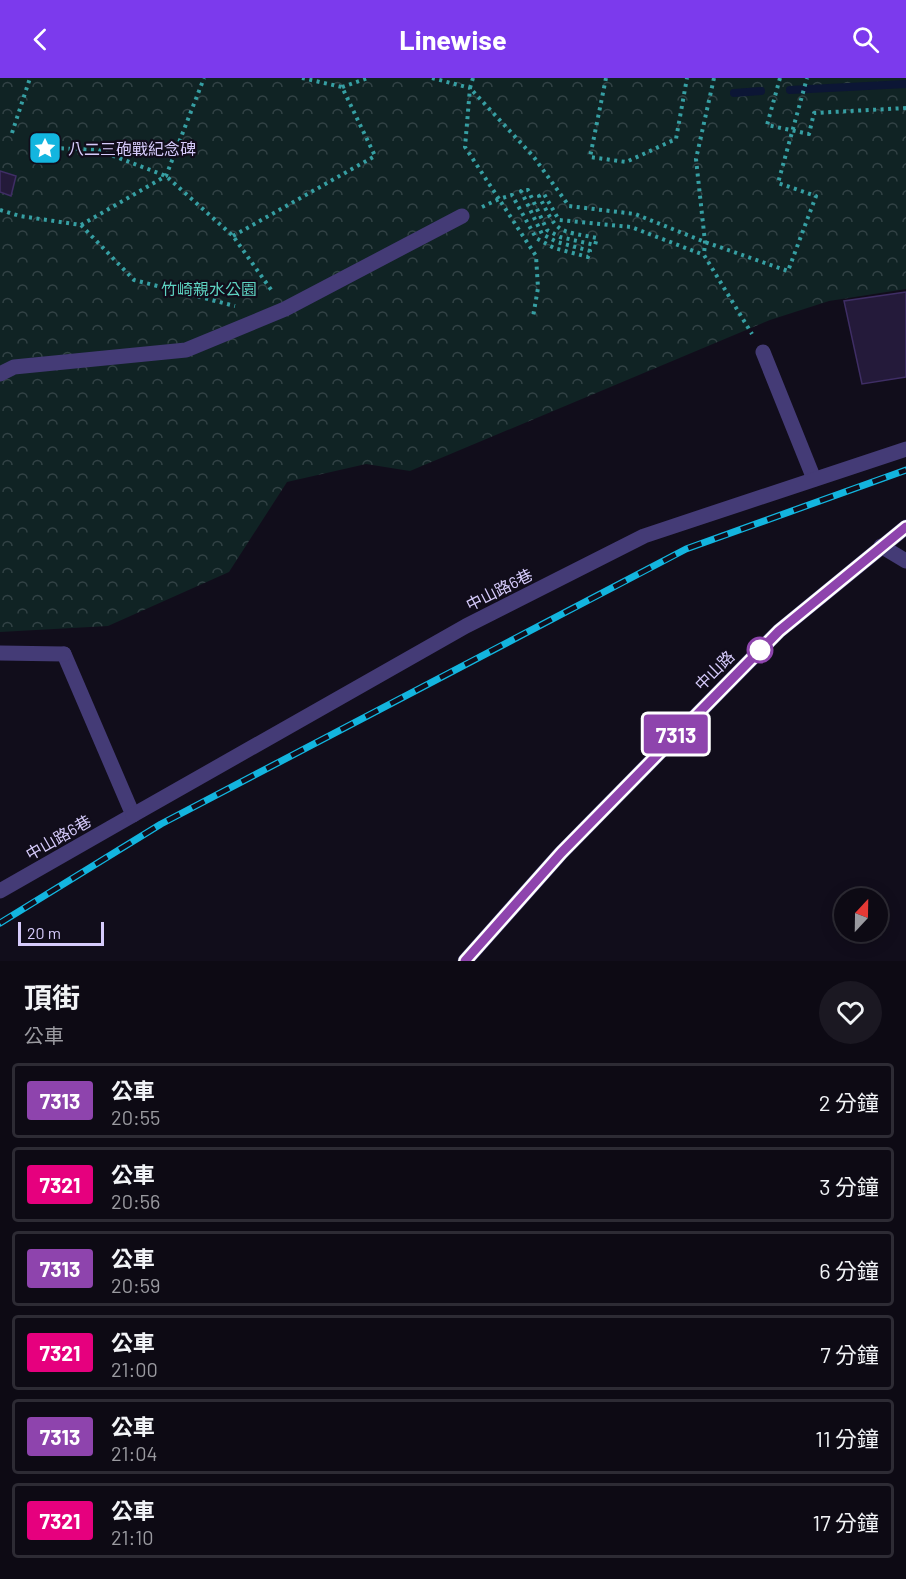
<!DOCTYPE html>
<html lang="zh-TW">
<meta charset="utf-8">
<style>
:root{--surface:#0d0a14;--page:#1b1822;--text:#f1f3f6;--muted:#9a9aa0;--line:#2d2b34;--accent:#7c3aed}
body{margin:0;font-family:Barlow,"Noto Sans TC",sans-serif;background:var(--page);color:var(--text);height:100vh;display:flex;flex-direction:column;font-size:22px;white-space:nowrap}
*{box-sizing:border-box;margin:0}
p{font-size:20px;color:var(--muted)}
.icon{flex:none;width:33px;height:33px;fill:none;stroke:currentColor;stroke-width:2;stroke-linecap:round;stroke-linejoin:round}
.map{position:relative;height:883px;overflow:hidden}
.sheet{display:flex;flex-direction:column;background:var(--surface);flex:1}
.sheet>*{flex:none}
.badge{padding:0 12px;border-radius:4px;font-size:21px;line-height:39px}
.needle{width:39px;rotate:22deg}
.fabs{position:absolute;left:834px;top:810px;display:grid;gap:12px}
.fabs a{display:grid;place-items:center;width:54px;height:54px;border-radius:50%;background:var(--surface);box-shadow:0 3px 15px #0003,0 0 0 2px var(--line);font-size:30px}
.scale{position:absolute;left:18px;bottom:15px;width:86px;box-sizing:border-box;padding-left:6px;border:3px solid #d6cbfb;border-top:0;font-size:16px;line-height:21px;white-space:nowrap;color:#d6cbfb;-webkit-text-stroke:4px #110d1b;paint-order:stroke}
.map>.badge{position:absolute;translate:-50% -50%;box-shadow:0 0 0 3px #fff}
.round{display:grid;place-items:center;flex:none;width:63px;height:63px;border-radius:32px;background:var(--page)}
.summary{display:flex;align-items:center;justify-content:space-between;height:102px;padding:0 24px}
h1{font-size:28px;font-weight:700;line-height:45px}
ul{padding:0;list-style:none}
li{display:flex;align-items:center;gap:18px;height:75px;margin:0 12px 9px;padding:0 12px;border:3px solid var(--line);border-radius:6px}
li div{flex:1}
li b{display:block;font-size:22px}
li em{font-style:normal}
li .badge{min-width:66px;font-weight:700;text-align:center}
header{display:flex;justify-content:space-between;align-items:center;height:78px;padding:0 24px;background:var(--accent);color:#fff;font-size:27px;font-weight:700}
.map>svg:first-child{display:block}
</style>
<header><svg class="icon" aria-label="back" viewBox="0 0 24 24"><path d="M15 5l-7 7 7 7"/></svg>Linewise<svg class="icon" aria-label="search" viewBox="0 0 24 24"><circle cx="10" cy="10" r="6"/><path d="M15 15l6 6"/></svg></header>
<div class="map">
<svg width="906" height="883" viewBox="0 0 906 883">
<defs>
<pattern id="park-crowns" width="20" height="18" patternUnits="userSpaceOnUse" patternTransform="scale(1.5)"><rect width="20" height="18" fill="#102324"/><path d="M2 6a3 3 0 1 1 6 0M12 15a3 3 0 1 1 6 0" fill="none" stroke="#324245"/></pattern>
</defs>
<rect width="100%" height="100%" fill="#110d1b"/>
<path fill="url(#park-crowns)" d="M0,0H906V211L829,223L770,242L410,393L366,386L287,404L229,494L108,548L0,554Z"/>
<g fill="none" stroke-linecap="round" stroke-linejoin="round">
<path stroke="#0c1635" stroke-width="8" d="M790,12L906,6
M734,15L761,13"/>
</g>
<path fill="#241a3a" stroke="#3f2e65" stroke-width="1.5" d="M0,93L16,98L11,118L0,114Z
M906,214V299L862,306L844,223Z"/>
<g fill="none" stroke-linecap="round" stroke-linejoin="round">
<path stroke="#369fa3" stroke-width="4" stroke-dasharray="3 4.5" stroke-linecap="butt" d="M432,0L470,10L465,69L499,121L512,117L536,160L554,170L588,179L590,173L557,164L542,156L521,113L528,112L547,152L560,159L595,167L597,160C556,152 558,156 539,118L544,116L559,142L631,149L704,177
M473,0L470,10L533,78L569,128L635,136L705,164L788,193L816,118L778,105L807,0
M606,0L590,79L626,84L676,61L687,0
M714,0L696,81L705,164L704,177L752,256
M780,0L767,47L809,56L814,35L906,30
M342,9L368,0
M12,55L30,0
M31,69L98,72L166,98L233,158L272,213
M482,129L499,121L536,178L538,210L533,239
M0,132L20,138L81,147L134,202L235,228
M81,147L166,98L204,0
M233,158L375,78L342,9L302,0"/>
<path stroke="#443b76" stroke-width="15" d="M763,274L814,401
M0,296L14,289L186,272L285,231L462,138
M0,813L133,737L64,576"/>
<path stroke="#443b76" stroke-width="15" d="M881,468L906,483
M0,575L64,576
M133,737L466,548L644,458L906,371"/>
<path stroke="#443b76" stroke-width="15" d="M465,883L561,775L779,553L906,449"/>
<defs>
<path id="rail" d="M0,845L161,746L686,471L906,392"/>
</defs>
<use href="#rail" stroke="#13b5df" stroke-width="7"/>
<use href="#rail" stroke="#110d1b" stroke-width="4.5" stroke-dasharray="14" stroke-linecap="butt"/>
</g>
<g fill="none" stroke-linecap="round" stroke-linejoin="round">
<defs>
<path id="line" d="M465,883L561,775L779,553L906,449"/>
</defs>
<use href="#line" stroke="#fff" stroke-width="14"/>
<use href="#line" stroke="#8e44ad" stroke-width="9"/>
</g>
<defs>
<symbol id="sight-square" viewBox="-11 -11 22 22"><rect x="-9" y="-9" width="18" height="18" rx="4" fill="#13b5df" stroke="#110d1b"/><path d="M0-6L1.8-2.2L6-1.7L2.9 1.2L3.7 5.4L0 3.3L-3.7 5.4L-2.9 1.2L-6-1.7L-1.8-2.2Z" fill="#fff"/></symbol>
</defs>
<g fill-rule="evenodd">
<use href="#sight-square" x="26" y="51" width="38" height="38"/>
</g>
<circle fill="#fff" stroke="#8e44ad" stroke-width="3" cx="760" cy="572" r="12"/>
<g text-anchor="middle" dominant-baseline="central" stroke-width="4.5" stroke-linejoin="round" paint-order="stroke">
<g font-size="16" fill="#d6cbfb" stroke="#110d1b" text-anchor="start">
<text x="68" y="70">八二三砲戰紀念碑</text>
</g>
<g font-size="16" fill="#5ed3c2" stroke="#110d1b">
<text x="209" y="210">竹崎親水公園</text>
</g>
<g font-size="16" fill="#d6cbfb" stroke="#110d1b">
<text transform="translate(499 511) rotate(-27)">中山路6巷</text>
<text transform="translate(714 592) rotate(-45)">中山路</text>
<text transform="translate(58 759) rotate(-30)">中山路6巷</text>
</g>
</g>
</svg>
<div class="fabs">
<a><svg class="needle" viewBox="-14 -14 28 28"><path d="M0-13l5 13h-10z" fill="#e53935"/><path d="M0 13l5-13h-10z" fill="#9a9aa0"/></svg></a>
</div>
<div class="scale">20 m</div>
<b class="badge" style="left:676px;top:656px;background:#8e44ad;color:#fff">7313</b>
</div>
<section class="sheet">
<div class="summary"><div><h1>頂街</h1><p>公車</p></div><a class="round"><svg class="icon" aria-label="heart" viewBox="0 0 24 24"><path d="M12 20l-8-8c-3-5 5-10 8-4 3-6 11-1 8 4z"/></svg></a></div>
<ul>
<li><span class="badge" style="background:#8e44ad;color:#fff">7313</span><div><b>公車</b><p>20:55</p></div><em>2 分鐘</em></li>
<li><span class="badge" style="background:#e6007e;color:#fff">7321</span><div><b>公車</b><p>20:56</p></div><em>3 分鐘</em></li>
<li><span class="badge" style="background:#8e44ad;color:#fff">7313</span><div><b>公車</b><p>20:59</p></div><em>6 分鐘</em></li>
<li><span class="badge" style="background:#e6007e;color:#fff">7321</span><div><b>公車</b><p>21:00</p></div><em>7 分鐘</em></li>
<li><span class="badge" style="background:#8e44ad;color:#fff">7313</span><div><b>公車</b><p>21:04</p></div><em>11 分鐘</em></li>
<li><span class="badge" style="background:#e6007e;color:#fff">7321</span><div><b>公車</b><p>21:10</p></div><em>17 分鐘</em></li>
</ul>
</section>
